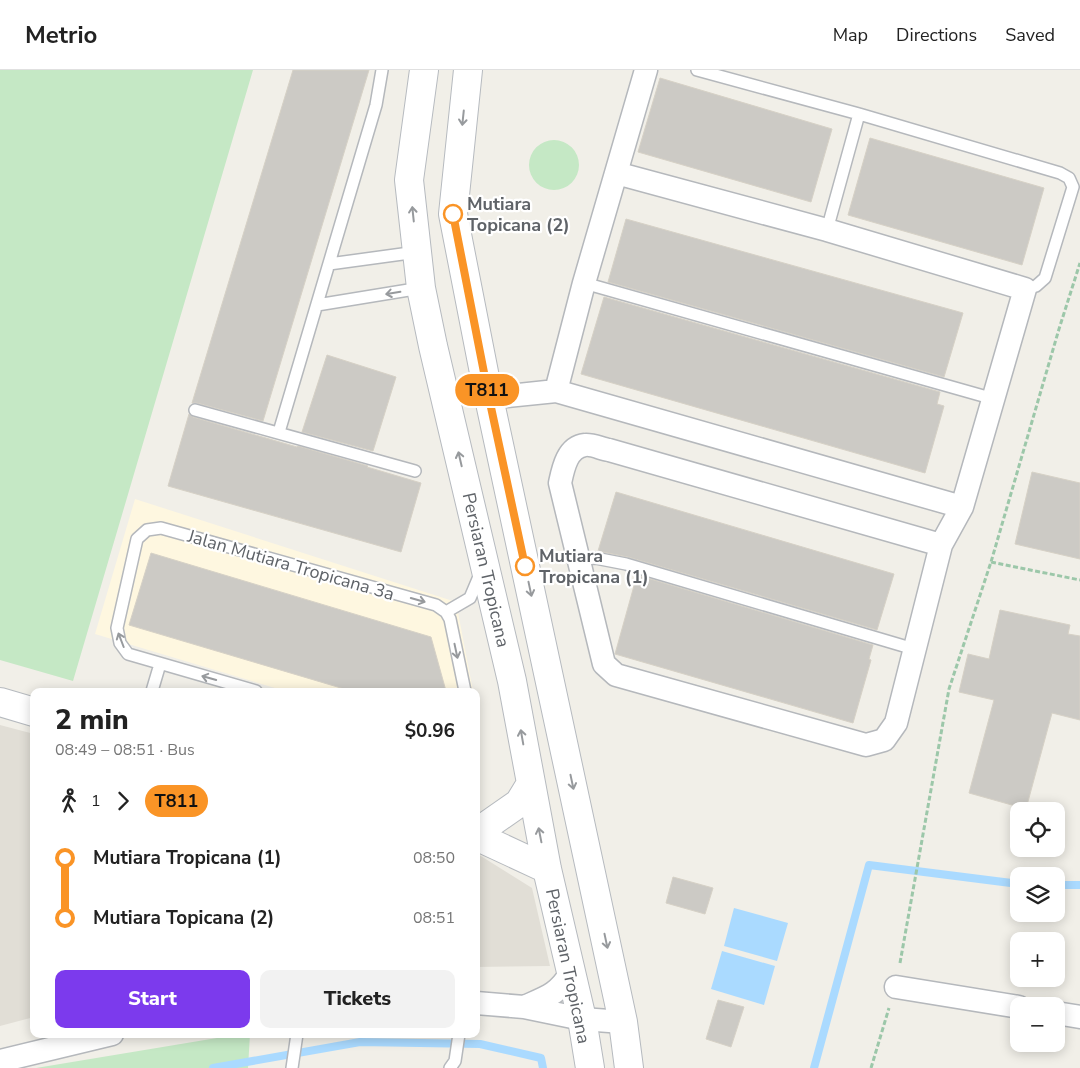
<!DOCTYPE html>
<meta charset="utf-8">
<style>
:root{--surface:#fff;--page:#f2f2f2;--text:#222;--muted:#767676;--line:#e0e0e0;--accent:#7c3aed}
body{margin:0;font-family:"Nunito Sans",sans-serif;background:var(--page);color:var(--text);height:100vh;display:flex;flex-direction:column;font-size:19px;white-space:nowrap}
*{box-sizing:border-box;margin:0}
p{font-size:16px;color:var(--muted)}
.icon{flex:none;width:28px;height:28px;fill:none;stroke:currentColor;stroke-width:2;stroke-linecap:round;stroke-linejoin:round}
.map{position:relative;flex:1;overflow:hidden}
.side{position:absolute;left:30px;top:618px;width:450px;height:350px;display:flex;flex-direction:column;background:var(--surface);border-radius:10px;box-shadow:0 2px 12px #0003}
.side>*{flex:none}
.badge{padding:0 10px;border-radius:16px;font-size:18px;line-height:32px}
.buttons{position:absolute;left:1010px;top:732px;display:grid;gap:10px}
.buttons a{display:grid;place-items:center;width:55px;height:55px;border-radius:10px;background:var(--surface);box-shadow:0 2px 12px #0003;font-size:25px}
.map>.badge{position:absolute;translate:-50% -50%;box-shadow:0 0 0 2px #fff}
.legs{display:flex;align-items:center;gap:8px;height:55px;padding:0 25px;font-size:16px}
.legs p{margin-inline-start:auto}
.headline{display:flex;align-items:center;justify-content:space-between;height:85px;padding:0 25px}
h1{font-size:28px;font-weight:800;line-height:38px}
.button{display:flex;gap:10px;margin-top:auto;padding:10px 25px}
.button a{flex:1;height:58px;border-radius:10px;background:var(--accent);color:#fff;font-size:20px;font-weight:800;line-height:58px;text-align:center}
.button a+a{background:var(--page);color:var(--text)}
ul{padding:0 25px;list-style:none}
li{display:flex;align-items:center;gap:18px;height:60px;font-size:19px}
li i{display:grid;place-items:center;width:8px;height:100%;margin:0 6px;background:currentColor}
li i::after{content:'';width:12px;height:12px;margin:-6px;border:4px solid;border-radius:50%;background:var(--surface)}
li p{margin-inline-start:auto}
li:first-child i{background:linear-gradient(#0000 50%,currentColor 0)}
li:last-child i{background:linear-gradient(currentColor 50%,#0000 0)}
header{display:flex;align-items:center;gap:30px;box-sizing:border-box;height:70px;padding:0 25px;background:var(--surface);border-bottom:1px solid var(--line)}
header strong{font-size:24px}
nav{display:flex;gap:28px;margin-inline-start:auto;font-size:18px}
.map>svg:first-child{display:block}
</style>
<header>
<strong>Metrio</strong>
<nav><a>Map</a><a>Directions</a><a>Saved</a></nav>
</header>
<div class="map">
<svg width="1080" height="998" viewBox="0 0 1080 998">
<rect width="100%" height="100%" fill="#f1efe8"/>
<path fill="#fef7e0" d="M135,429L456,532L473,621H285L95,564Z"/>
<path fill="#e1ded6" d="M0,655L34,664V947L0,956Z
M476,783L532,818L550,896L476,897Z"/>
<path fill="#c5e8c5" d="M0,0H253L73,611L0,590Z
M529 95a25 25 0 1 1 50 0a25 25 0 1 1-50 0Z
M241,964H250L248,998H36Z"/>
<path fill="#aadaff" d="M734,838L788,853L777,891L724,876Z
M722,881L775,896L764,935L711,919Z"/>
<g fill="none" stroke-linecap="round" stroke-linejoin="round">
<path stroke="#aadaff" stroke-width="8" d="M1056,815H1080
M213,998L360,972L480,974L541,988L543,998
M814,998L869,795L1019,814"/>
</g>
<path fill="#cccac5" stroke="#d6d1c6" d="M293,0H369L263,351L197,333H192Z
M660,8L832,59L811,132L638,82Z
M870,68L1044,118L1022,195L848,145Z
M626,149L963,243L944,307L608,212Z
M604,227L940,322L937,334L944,336L925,403L581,304Z
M327,285L396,307L373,381L302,362Z
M189,344L193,347L297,377L298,376L368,396L367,397L421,413L401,482L168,416Z
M1032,402L1080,413V489L1015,474Z
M616,422L894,504L877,560L628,487L598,481Z
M151,483L431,567L446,621H351L129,555Z
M637,505L873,575L869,589L871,590L853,653L615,584Z
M1000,540L1070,555L1068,564L1080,566V650L1052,643L1026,739L969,723L994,630L959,622L968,584L989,589Z
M673,807L713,818L705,844L666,833Z
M718,930L744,937L731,977L706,969Z"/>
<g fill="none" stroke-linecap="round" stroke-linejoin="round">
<defs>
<path id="lane" d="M697,0L859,44L1060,103L1069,108L1073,117L1045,208L1036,216L1025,219
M827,160L859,44
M329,194L417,182
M584,213L994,329
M317,235L421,218
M195,340L415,401
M279,362L376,35L382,0
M578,490L595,488L626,494L914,579
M446,542L470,528L481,502
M152,621L160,594
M256,621L128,584L120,573L117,558L137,469L147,460L161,458L436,535L446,542L450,549L465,621
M292,998L297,964
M450,998L455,991L459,964"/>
<path id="street" d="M616,103L827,160L1025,219L962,437L941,475L896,653L884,670L866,675L616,605L604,594L560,413C563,399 567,377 585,375C592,374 602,379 609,380L941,475
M556,321L584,213L646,0
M489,328L556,321L962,437
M896,917L1019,937
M476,933L524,937L582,949L623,952
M524,937C547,927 557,925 571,903
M1056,943L1080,947
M0,991L112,964"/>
<path id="secondary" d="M424,0L409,110L421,218L433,276L512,611L547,799L582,949L590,998
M468,0L453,144L489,328L623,952L629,998
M0,632L34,642
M476,763L519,733L530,715
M476,766L547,799"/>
</defs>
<use href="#lane" stroke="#b5b8bc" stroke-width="14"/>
<use href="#street" stroke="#b5b8bc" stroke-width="25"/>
<use href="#secondary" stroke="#b6babf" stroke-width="30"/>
<path stroke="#9cc7a9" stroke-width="3" stroke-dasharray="5 2.5" stroke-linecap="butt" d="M991,492L1080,510
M900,893L949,619L991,492L1059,259L1080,193
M871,998L889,938"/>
<use href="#lane" stroke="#fff" stroke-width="11"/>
<use href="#street" stroke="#fff" stroke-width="22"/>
<use href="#secondary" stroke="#fff" stroke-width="28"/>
</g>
<defs><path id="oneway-shaft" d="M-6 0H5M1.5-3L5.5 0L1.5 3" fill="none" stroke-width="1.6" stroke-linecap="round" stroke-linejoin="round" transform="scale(1.25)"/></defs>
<g stroke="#979a9d">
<use href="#oneway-shaft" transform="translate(463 48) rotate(96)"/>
<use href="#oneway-shaft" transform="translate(413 144) rotate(-96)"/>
<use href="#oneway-shaft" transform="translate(393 223) rotate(171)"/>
<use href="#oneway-shaft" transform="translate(460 389) rotate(-103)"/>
<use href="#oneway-shaft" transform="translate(530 519) rotate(78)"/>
<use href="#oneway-shaft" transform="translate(418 530) rotate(16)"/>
<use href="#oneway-shaft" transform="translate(121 570) rotate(-111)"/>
<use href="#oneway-shaft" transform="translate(456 581) rotate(78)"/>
<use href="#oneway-shaft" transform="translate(209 608) rotate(-164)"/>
<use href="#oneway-shaft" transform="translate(522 667) rotate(-100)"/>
<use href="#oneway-shaft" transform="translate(572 712) rotate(78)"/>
<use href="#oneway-shaft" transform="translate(540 765) rotate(-101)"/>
<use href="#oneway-shaft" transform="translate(606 871) rotate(78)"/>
</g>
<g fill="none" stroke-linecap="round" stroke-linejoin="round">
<defs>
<path id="line-1" d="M453,144L489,328L525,496"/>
</defs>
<use href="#line-1" stroke="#fff" stroke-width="11"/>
<use href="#line-1" stroke="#fa9426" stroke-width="8"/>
</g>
<g fill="#fff" stroke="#fa9426" stroke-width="2.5">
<circle cx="453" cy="144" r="9"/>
<circle cx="525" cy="496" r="9"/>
</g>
<g text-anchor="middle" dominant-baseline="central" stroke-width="4.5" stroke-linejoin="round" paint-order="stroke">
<g font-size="18" font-weight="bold" fill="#5f6368" stroke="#fff" text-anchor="start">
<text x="467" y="134">Mutiara<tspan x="467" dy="21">Topicana (2)</tspan></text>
<text x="539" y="486">Mutiara<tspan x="539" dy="21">Tropicana (1)</tspan></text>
</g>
<g font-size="18" fill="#5f6368" stroke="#fff">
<text transform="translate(291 495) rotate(16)">Jalan Mutiara Tropicana 3a</text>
<text transform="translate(486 500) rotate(77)">Persiaran Tropicana</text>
<text transform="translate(568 896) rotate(78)">Persiaran Tropicana</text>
</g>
</g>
</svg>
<div class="buttons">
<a><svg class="icon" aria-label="locate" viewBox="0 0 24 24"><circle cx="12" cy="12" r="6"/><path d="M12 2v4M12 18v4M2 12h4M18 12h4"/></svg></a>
<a><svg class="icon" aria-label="layers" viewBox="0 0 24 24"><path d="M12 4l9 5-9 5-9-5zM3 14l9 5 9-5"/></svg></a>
<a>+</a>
<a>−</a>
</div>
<b class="badge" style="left:487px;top:320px;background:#fa9426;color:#111">T811</b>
<section class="side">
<div class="headline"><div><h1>2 min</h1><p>08:49 – 08:51 · Bus</p></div><b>$0.96</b></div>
<div class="legs"><svg class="icon" aria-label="walk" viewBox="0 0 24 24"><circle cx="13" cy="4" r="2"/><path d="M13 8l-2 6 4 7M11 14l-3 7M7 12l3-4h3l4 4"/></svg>1<svg class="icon" aria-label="forward" viewBox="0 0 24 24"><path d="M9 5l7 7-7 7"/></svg><b class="badge" style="background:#fa9426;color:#111">T811</b></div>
<ul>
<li><i style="color:#fa9426"></i><b>Mutiara Tropicana (1)</b><p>08:50</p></li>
<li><i style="color:#fa9426"></i><b>Mutiara Topicana (2)</b><p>08:51</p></li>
</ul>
<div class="button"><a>Start</a><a>Tickets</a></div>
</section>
</div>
